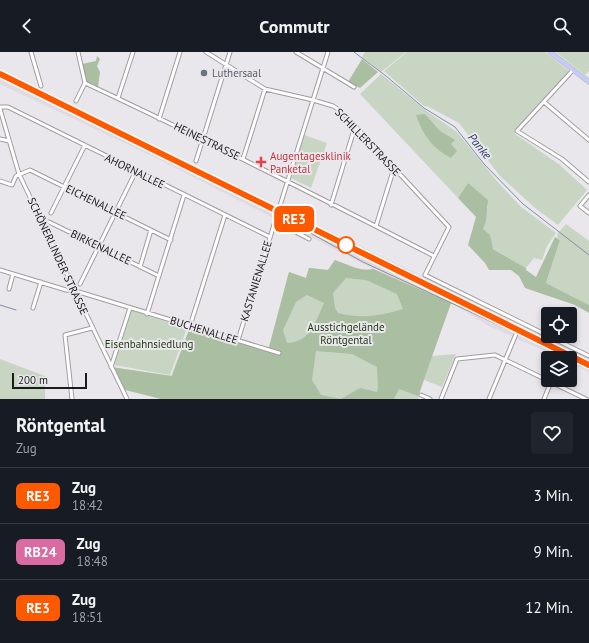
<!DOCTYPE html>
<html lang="de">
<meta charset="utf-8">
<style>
:root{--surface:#171b24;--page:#20242c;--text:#f1f3f6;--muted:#9ea1a6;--line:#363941}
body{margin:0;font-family:"PT Sans",sans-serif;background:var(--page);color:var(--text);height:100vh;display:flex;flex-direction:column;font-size:15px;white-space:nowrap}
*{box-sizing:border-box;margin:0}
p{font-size:13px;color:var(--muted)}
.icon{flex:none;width:22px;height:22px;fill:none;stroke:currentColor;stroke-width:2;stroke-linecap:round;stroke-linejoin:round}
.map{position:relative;height:347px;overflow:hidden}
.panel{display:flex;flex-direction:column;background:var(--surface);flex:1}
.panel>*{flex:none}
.badge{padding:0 8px;border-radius:6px;font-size:14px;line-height:26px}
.tools{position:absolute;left:541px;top:255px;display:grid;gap:8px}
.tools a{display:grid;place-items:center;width:36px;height:36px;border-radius:4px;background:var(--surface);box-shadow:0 2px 6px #0003;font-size:20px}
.scale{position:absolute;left:12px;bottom:10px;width:75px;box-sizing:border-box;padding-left:4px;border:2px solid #1b1a1c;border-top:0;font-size:11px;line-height:14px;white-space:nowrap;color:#1b1a1c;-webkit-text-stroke:3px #e9e7eb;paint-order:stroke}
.map>.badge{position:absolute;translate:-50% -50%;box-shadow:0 0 0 2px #fff}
.round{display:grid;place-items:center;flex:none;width:42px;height:42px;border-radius:4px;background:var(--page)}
.head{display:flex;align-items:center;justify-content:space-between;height:68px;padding:0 16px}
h1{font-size:19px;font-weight:800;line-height:30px}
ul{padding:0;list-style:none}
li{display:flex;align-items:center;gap:12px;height:56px;padding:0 16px;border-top:1px solid var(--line)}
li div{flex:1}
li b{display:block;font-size:15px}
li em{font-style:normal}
li .badge{min-width:44px;font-weight:700;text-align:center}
header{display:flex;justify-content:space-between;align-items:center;height:52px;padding:0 16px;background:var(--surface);font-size:18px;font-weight:800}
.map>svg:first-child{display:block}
</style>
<header><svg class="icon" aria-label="back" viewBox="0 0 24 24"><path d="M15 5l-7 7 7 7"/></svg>Commutr<svg class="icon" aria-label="search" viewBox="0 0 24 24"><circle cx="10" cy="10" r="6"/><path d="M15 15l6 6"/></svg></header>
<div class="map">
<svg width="589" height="347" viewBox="0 0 589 347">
<rect width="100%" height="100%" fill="#e9e7eb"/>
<path fill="#e0dae4" d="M0,19L492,258L516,270L517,275L520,276L525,275L589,306V320L570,310V306H561L517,287V282L514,281L512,284L489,274L451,251L373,217L158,107L0,32Z"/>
<path fill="#c8d5c3" d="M365,0H406L381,20L362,5Z
M407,0H545L569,19L515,79V82L560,113L587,138L558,173L535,156L500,124L459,71L427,54H424L384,19Z
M556,0H589V19L585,23Z
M381,22L428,60L457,80L496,128L520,154L556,181L547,194L542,208L534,206L526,216L492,196L483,177L488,154L468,131L458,146L360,42Z
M304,83L327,91L311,136L291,126Z
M566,172L589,189V253L546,231L560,188L557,185L558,181Z
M335,208C347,212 359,220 373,217L451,251L432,304L456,302L442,335L424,328L418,347H161L111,315L171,324L190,275L268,299L289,220L306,226L309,216L328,218Z
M130,258L187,276L170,323L114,313Z
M0,307L45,324V347H0Z"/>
<path fill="#aabea2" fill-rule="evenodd" d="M97,4L100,7L97,14L100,20L98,35L86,30L82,12L96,9Z
M362,7L378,20L360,36L348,30Z
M425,62L440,79L455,88L451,92L457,99L451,106C432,96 423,83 416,63Z
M468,131L488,148L486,169L483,177L490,183L493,197L526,216V218L536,225L555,185L560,188L546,231L589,253V261L575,253L525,236L519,224L511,218H489L485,211L468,193L476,165L458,146Z
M335,208C347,212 359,220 373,217L451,251L418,344L399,337L394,347H161L121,337L111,315L172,324L190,275L268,299L289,220L306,226L309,216L328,218ZM346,226L366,228L397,242L403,257C380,264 362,267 338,261L335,256L333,241ZM307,243L324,251C316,269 310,291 287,291L283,278L296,250ZM316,299L352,302L377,315L378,335L377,340L360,336L341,347L321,343L312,328Z"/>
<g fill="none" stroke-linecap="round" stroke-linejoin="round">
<path stroke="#7e8faa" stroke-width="1" d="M354,0L386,24L424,56L455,75L484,112L523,152L589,203
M0,253L16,258"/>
<path stroke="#cac8cc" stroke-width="3" stroke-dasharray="3 1.5" stroke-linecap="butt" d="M516,282L519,276"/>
<defs>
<path id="minor" d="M31,0L41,34
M78,0L85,31C203,86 319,145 434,204
M206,0L265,37L313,48L333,54L342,60L449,175L425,223L589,304
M296,0L354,35
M573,18L517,79L562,107L589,130
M118,46L133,0
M76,49L85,31
M544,50L589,88
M0,55H8L270,185
M0,57L19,122L127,347
M159,67L180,0
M0,87L9,89
M243,107L265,37
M196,109L230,0
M0,129L12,133L16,124L30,118L171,188
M589,143L580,154L589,161
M331,153L354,78L356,76
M51,161L85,93
M275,169L309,187
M42,170H49L159,224
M376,174L394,116
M140,215L151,178
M0,218L66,238L79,240L279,301
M80,232L136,119
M9,237L13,222
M33,256L41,230
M147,262L184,143
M190,274L225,163
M238,288L328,0
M111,315L130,256
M421,343L430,347
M72,347L65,283L92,276
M441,347L457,307L495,303L586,347
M489,347L516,282
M544,347L551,330"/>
<path id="major" d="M550,0L589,30"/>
</defs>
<use href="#minor" stroke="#a09da1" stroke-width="5"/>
<use href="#major" stroke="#c4c3c4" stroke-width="5.5"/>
<use href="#minor" stroke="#fff" stroke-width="3"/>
<use href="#major" stroke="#c5cbfa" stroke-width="3.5"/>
<path stroke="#8c8b8e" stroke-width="1" d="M0,26L254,150L363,210L589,315"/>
<defs>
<path id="rail" d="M0,22L589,313"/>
</defs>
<use href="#rail" stroke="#8c8b8e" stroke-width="2.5"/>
<use href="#rail" stroke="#e9e7eb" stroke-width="1" stroke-dasharray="3" stroke-linecap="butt"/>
</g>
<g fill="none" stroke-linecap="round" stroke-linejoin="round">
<defs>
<path id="line" d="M0,22L589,313"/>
</defs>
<use href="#line" stroke="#fff" stroke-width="9"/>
<use href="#line" stroke="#ff5900" stroke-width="6"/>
</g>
<circle fill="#6b7280" stroke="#e9e7eb" stroke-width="1.5" cx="204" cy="21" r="4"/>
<path fill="#e0444e" stroke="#e9e7eb" stroke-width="1.5" d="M259 104h4v4h4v4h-4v4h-4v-4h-4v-4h4z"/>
<circle fill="#fff" stroke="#ff5900" stroke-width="2" cx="346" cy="193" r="8"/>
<g text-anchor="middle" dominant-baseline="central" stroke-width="4" stroke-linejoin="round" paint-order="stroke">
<g font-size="11" fill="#5b616d" stroke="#e9e7eb" text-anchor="start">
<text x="212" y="21">Luthersaal</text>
</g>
<g font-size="11" fill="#1b1a1c" stroke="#e9e7eb">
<text transform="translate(207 89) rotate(26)">HEINESTRASSE</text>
<text transform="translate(368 90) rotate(46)">SCHILLERSTRASSE</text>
<text transform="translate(135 119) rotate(26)">AHORNALLEE</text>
<text transform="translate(96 150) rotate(26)">EICHENALLEE</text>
<text transform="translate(101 195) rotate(26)">BIRKENALLEE</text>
<text transform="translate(58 204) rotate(65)">SCHÖNERLINDER STRASSE</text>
<text transform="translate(256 229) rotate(-73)">KASTANIENALLEE</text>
<text transform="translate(204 278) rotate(17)">BUCHENALLEE</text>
</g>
<g font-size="11" fill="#be3a42" stroke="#e9e7eb" text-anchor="start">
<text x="270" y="104">Augentagesklinik<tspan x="270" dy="13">Panketal</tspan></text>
</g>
<g font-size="11" fill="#1c370e" stroke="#e9e7eb">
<text x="346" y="275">Ausstichgelände<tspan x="346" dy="13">Röntgental</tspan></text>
<text x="149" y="292">Eisenbahnsiedlung</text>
</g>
<g font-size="12" font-style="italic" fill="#2c456d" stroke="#e9e7eb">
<text transform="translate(480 94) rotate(51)">Panke</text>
</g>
</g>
</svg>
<div class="tools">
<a><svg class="icon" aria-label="locate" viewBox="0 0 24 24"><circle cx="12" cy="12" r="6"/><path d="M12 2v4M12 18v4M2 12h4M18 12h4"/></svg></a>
<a><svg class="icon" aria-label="layers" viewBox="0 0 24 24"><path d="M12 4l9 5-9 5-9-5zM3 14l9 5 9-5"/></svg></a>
</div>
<div class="scale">200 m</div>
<b class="badge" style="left:294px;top:167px;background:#ff5900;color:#fff">RE3</b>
</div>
<section class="panel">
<div class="head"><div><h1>Röntgental</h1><p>Zug</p></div><a class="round"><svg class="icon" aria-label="heart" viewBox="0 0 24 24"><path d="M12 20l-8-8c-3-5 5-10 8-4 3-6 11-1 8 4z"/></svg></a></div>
<ul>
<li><span class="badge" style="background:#ff5900;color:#fff">RE3</span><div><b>Zug</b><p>18:42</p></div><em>3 Min.</em></li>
<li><span class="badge" style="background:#da6ba2;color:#fff">RB24</span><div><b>Zug</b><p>18:48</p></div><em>9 Min.</em></li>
<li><span class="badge" style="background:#ff5900;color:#fff">RE3</span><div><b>Zug</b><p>18:51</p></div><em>12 Min.</em></li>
</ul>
</section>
